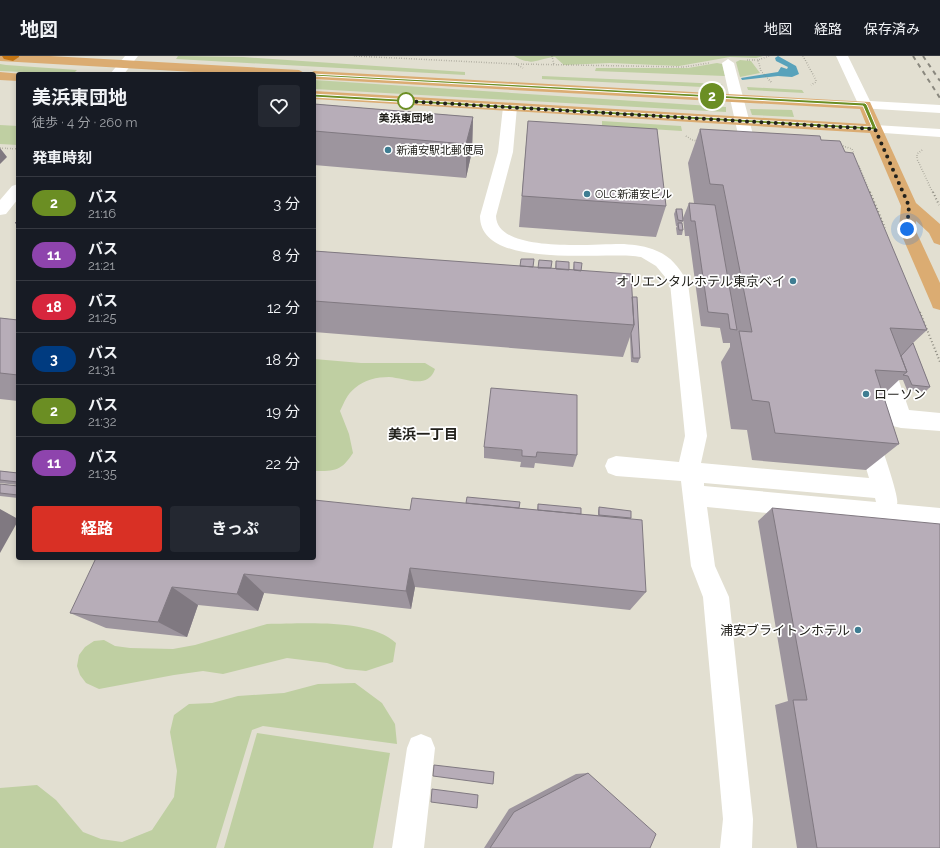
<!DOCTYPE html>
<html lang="ja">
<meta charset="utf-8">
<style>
:root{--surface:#171b24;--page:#242831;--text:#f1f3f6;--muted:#9ea1a6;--line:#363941;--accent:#d93025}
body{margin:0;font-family:Raleway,"Noto Sans JP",sans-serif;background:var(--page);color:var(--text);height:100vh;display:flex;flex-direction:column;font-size:15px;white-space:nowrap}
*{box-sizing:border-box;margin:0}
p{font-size:13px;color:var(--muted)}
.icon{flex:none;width:22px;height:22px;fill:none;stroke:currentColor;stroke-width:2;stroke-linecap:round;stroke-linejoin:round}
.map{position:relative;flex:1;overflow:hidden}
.panel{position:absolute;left:16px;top:16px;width:300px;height:488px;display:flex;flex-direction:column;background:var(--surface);border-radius:4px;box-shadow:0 2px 6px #0003}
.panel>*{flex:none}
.badge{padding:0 8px;border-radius:13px;font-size:14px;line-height:26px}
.you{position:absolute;width:20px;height:20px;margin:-10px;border:3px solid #fff;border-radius:50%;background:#1a73e8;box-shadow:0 0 0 6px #1a73e833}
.map>.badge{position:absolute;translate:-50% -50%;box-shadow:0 0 0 2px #fff}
h2{padding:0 16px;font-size:15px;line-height:36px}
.round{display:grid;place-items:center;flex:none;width:42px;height:42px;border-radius:4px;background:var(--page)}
.overview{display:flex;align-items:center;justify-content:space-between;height:68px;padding:0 16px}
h1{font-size:19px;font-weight:700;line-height:30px}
.cta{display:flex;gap:8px;margin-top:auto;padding:8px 16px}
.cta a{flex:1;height:46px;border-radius:4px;background:var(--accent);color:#fff;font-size:16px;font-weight:700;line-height:46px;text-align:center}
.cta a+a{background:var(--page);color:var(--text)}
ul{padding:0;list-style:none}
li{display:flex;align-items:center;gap:12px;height:52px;padding:0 16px;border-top:1px solid var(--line)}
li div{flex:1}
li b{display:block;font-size:15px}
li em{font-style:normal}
li .badge{min-width:44px;font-weight:700;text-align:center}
header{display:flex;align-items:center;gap:24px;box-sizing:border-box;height:56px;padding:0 20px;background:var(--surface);border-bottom:1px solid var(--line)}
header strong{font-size:19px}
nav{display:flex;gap:22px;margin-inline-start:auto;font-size:14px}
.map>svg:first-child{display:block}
</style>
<header>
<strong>地図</strong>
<nav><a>地図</a><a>経路</a><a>保存済み</a></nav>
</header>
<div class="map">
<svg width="940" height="792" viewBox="0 0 940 792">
<rect width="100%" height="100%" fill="#e2dfd1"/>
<path fill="#bfcfa2" d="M178,0L243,1L465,16V19L176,3Z
M514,0H763L756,2L730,1L679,10L610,7L564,9L555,1C535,3 534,11 514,0Z
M740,4L751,5L760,17L740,21L736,6Z
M717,7L722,8L725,20L595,15L596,12H688Z
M0,8L6,9L77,14L73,18L0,15Z
M542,20L722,28L723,32L542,23Z
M314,24L726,51V56L314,33Z
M747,31L802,34L804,37L748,34Z
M750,53L792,54L794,61L752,59Z
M602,65L681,70L682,75L602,70Z
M0,69L18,70V89L0,88Z
M314,303L361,307H425L435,313C428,334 405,322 389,321C377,321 364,324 355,332C347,338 344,347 340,355L349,378L353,397C341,415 336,415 314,415Z
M267,568C302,568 369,562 396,587L393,606L366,615L346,613L327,607L287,602L223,618L203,615L174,619L99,633L86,627L80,619L77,610L79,599L85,591L94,585L104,584L115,590L130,592L173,593L195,589Z
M355,627L382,647L395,668L397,688L263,670L252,674L216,792H0V732L37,729L56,744L83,776L101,783L122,786L152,774L174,741L177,715L170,676L174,659L189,648L212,647L238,640L284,637L318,628Z
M257,677L390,697L373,792H224Z"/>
<path fill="#58a2bb" d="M778,0L796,10L799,18L792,21L778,20L742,24L741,22L778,16L781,11L787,13L788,11L776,5L775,2Z"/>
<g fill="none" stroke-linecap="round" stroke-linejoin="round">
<path stroke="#8a887e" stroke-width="1.5" stroke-dasharray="0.5 2" stroke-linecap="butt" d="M354,0L516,8L523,12
M552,0L554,9
M769,0L758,4L761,15L772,27
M803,0L816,24V26L811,29
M747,4H758
M516,8L684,11L709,7
M686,80L692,84L699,85
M843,90L852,93L854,98
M0,92L18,93
M922,94L917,98V103L933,137
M859,110L870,137"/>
<path stroke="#8a887e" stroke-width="2" stroke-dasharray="1 2.5" stroke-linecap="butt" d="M870,136L885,172
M933,136L939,149
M920,256L940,306"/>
<path fill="#fff" fill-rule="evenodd" d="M125,0H138L124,18H110Z
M836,0H848L870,45L940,49V57L860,52Z
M728,3L734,7L760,105L757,108H747L744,105L722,7Z
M510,47L515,48L517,51L513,96L496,160C497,199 597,187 624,188C635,189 646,190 657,195C672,201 680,213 688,227L707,380L701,407L869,422L856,379L859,373L867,370L875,373L878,379C881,390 900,442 897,448L940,452V474L707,451L715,510L729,541L753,763L752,792H720L723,763L703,541L691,510L681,425L616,420L608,417L605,410L608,403L616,400L679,406L685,380L670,227L656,210L641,201C607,194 480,216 480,160L498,96L503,51L505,48ZM704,427L875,442L876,446L704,430Z
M875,69L940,73V81L870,76L868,73L870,70Z
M18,128V143L6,158L0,159V144L12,130Z
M885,306L903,309L906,315L903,321L898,322L909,354L940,357V375L901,372L880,367L876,361L880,355L887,352L875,314L878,308Z
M421,678L431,682L435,692L424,792H392L407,692L411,682Z"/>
<path fill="#dbac72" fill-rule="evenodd" d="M0,0H50L299,14L306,18H230L0,5Z
M314,15L870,46L916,147L940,168V189L934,187L929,177L916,165L915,173L940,227V254L933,252L931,247L899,173L901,150L870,77L314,43V35L866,68L860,53L314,23V18H308Z
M0,16L22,18H18V25L0,24Z"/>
<path fill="#c37514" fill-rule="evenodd" d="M2,0H19V1L13,5L4,3Z"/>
<path stroke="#8a887e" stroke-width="2" stroke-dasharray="4.5 4.5" stroke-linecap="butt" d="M913,0L940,42
M923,0L940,25"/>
</g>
<path fill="#9d959e" d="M314,48L473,61L472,95L466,122L314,109Z
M528,65L666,150L656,181L519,171Z
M700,73L821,84L845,96L927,274L913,287L930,331L925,336L907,334L903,324H899L883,339L899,388L866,414L752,404L747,374L731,373L721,306L730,291V287H723L720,272L701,270L689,180H685L683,162L689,147H694L688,107Z
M676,153L683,165L682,167L683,174L682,179H677L676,172L677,170H676L674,158Z
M314,195L555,213L556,205L569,214H573L574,206L581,215L632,241L640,302L638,307L631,306L630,281L623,301L314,276Z
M0,262L18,264V345L0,343Z
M484,391L577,399L573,411L535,407L534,412L520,411L521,406L484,402Z
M0,415L18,417V429L0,427Z
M0,428L18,430V442L0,440Z
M538,448L581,458L598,459V455L599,451L631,462L646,536L630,554L415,531L411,553L264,537L258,555L198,549L187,581L106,572L70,557L410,454L519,452L537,454Z
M772,452L940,792H797L775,649L788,645L758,465Z
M588,717L650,792H484L509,753L576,718Z"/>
<path fill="#807981" d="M473,61L472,95L466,122V88Z
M0,92L7,101L0,108Z
M0,453L18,463V465L0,497Z
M410,512L415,531L411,553L406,535Z
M244,518L264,537L258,555L237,538Z
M172,531L198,549L187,581L158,566Z"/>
<path fill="#b7adb8" stroke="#807981" d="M314,48L473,61L466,88L314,75Z
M528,65L657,73L666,150L522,140Z
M700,73L820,80L821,84L840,85L845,96L853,97L927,274L890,272L907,316L875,314L899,388L775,377L769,346L752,344L739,275L752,276L723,129L710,128Z
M689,147L715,149L737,274L730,273L728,258L708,256L695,165H691Z
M676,153H682L683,165L678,164Z
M18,164V167H15Z
M678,167H682L683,174H679Z
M314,195L631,218L634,269L314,245Z
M521,203H534L533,211L520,210Z
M539,204L552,205L551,212H538Z
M556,205L569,206V214L556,213Z
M574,206L582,207L581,215L574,214Z
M632,241H637L640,302H633L631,277L634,269Z
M0,262L18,264V319L0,317Z
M913,287L930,331L912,329L908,320L903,319L907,316L901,300Z
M491,332L577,339V399L537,396L536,401L522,400V394L484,391Z
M0,415L18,417V426L0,424Z
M0,428L18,430V439L0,437Z
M467,441L520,446L519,452L466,447Z
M412,442L642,464L646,536L410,512L406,535L244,518L237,538L172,531L158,566L70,557L96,502H314V444L410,454Z
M538,448L581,452V458L538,454Z
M599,451L631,455V462L599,459Z
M772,452L940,468V792H817L793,644H807Z
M434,709L494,716L493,728L433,720Z
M588,717L656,778L650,792H490L514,756Z
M432,733L478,739L477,752L431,746Z"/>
<path fill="#6b8e23" stroke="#fff" d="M312,18L865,47L867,49L877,73L875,74L314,41L312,38L872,71L863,50L314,20Z"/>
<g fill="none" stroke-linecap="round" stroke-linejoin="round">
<path stroke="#22211c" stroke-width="4" stroke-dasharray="0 7.2" d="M406,45H404L875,73L909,150L907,173"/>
</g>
<circle fill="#fff" stroke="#6b8e23" stroke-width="2" cx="406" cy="45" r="8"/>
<g fill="#3f7d92" stroke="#fff" stroke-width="1.5">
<circle cx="388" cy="94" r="4"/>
<circle cx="587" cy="138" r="4"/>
<circle cx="793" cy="225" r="4"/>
<circle cx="866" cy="338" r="4"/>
<circle cx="858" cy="574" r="4"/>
</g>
<g text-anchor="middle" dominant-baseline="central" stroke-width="3.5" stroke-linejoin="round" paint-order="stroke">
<g font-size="11" font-weight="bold" fill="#22211c" stroke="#fff">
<text x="406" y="62">美浜東団地</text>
</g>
<g font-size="11" fill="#22211c" stroke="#fff" text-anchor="start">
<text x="396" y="94">新浦安駅北郵便局</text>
<text x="595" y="138">OLC新浦安ビル</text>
</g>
<g font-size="13" fill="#22211c" stroke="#fff" text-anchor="end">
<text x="785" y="225">オリエンタルホテル東京ベイ</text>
<text x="874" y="338" text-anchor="start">ローソン</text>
<text x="850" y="574">浦安ブライトンホテル</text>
</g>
<g font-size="14" font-weight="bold" fill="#22211c" stroke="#fff">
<text x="423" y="378">美浜一丁目</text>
</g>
</g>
</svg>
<div class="you" style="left:907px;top:173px"></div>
<b class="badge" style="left:712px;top:40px;background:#6b8e23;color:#fff">2</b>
<section class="panel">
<div class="overview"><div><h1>美浜東団地</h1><p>徒歩 · 4 分 · 260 m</p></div><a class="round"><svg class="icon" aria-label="heart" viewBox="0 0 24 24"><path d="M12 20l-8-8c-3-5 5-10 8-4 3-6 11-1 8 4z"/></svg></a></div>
<h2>発車時刻</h2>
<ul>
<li><span class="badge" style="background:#6b8e23;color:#fff">2</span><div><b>バス</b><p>21:16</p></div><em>3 分</em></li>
<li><span class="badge" style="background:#8e44ad;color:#fff">11</span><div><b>バス</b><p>21:21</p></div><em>8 分</em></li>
<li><span class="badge" style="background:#d7263d;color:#fff">18</span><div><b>バス</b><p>21:25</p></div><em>12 分</em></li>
<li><span class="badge" style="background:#003b80;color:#fff">3</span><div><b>バス</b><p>21:31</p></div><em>18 分</em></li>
<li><span class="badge" style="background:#6b8e23;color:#fff">2</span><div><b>バス</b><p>21:32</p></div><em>19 分</em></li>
<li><span class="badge" style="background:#8e44ad;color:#fff">11</span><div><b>バス</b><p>21:35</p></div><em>22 分</em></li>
</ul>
<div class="cta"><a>経路</a><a>きっぷ</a></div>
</section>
</div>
